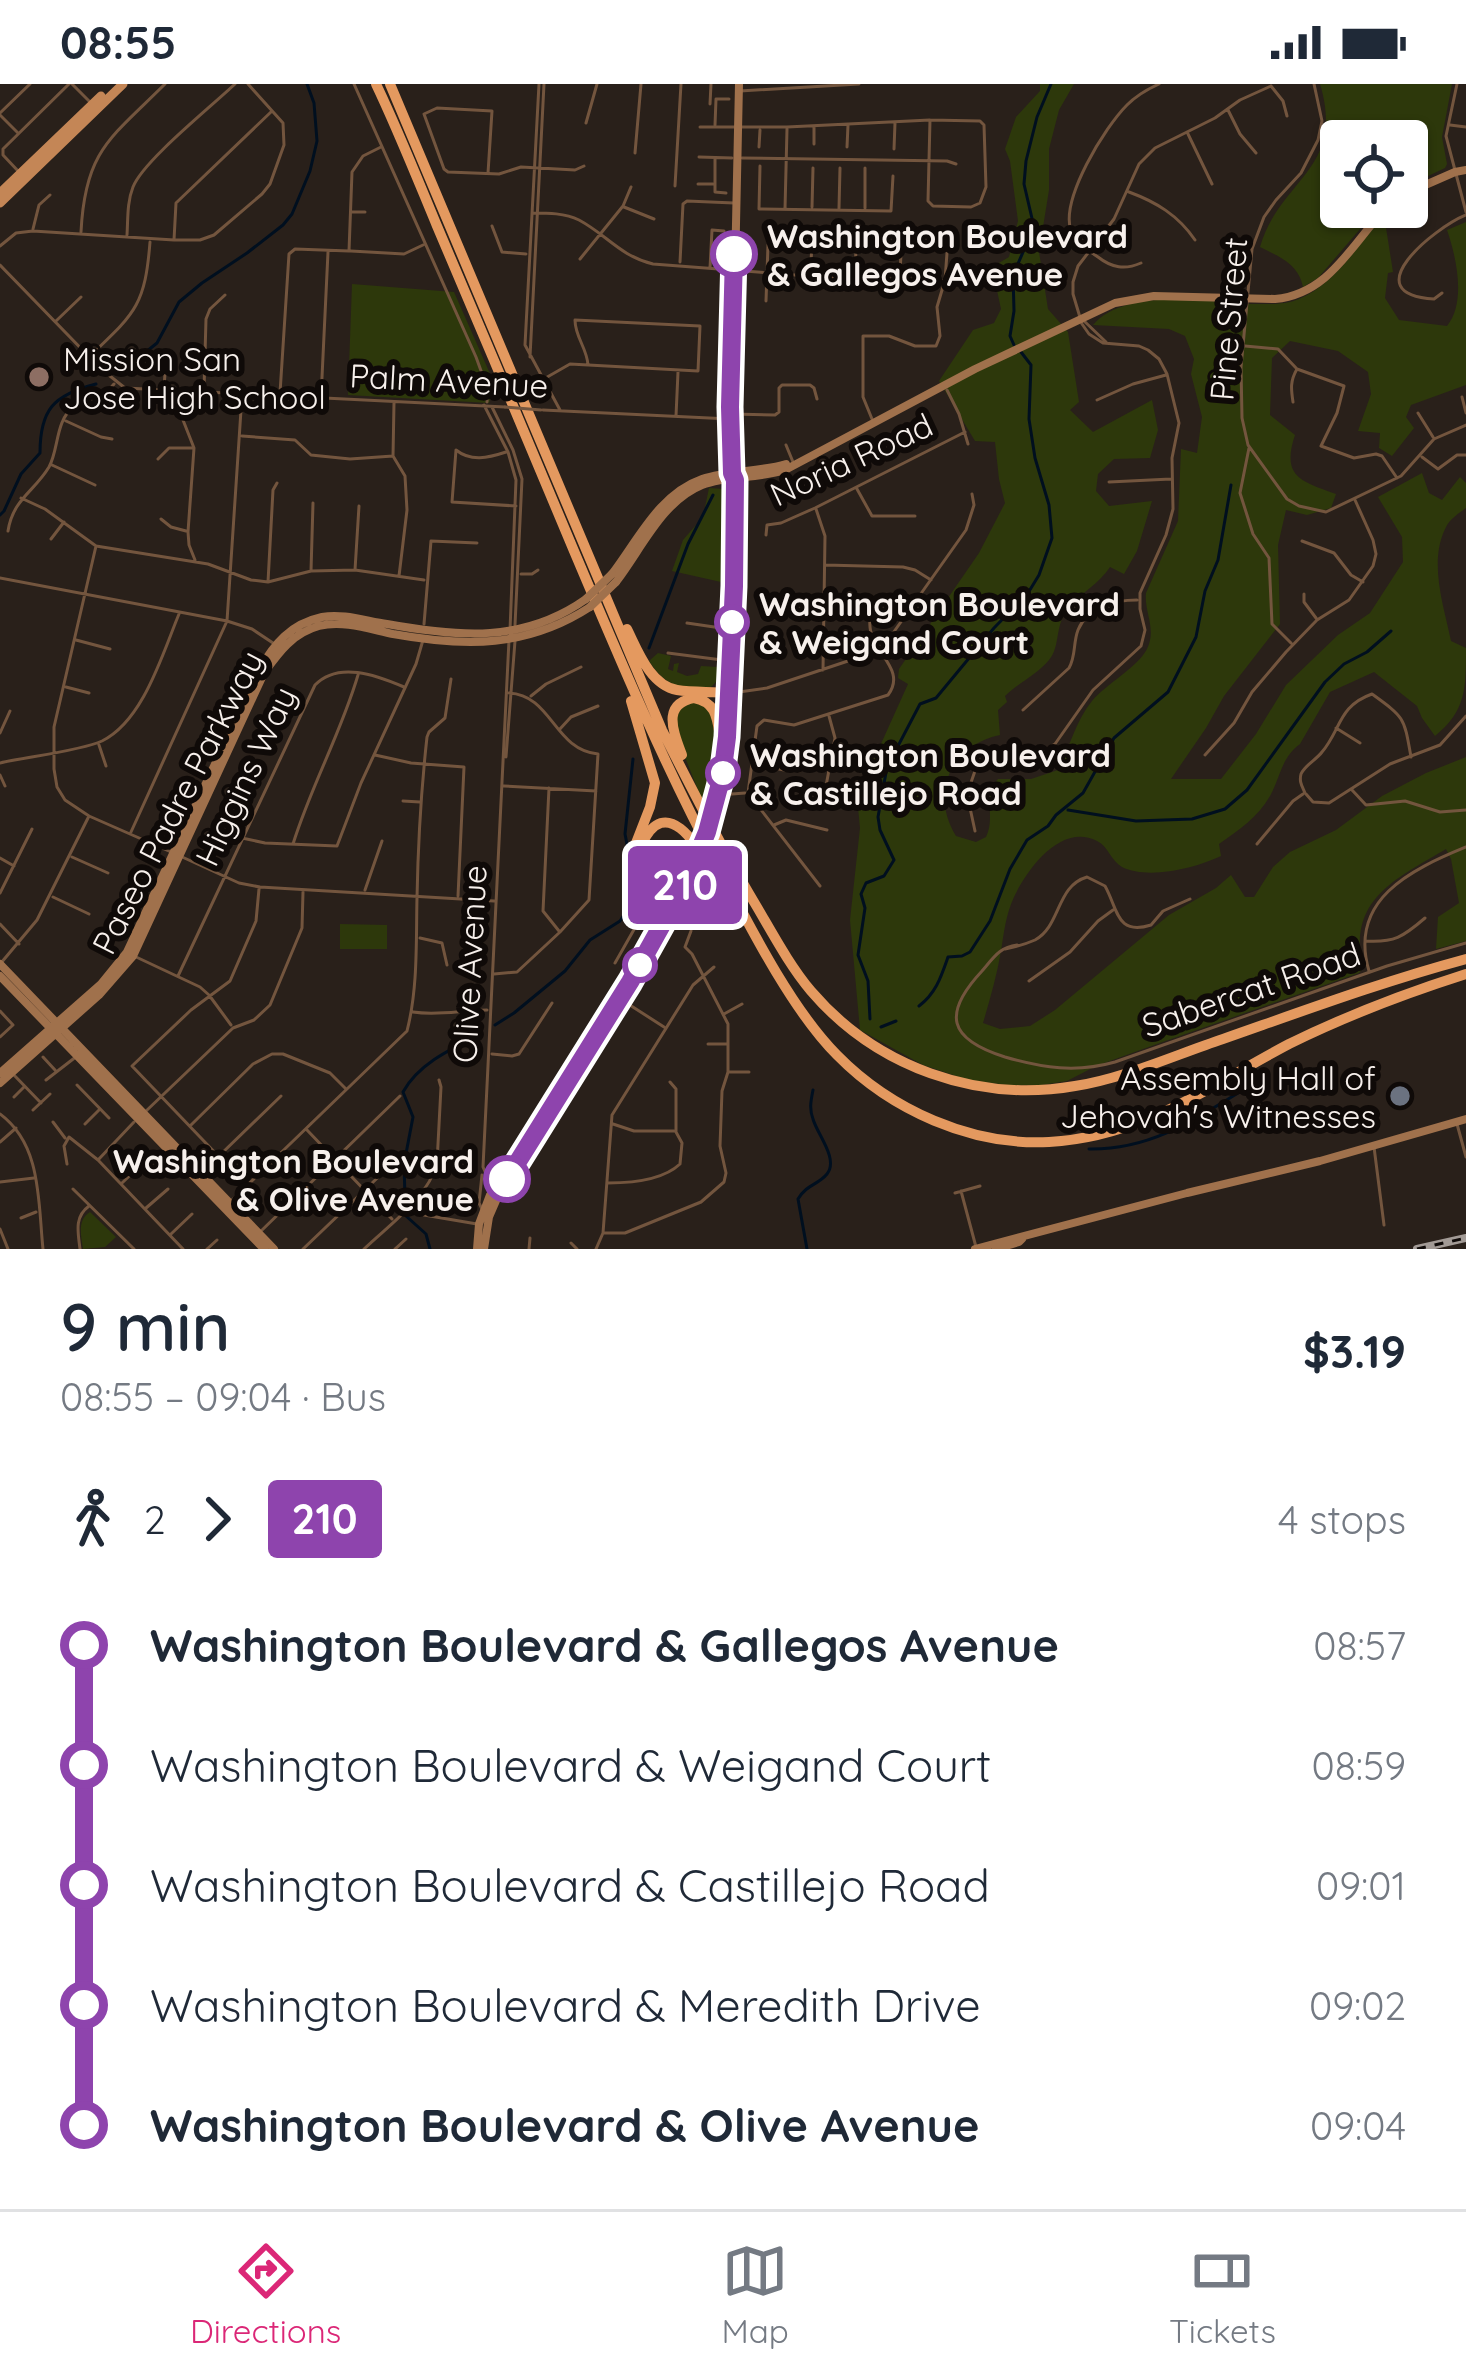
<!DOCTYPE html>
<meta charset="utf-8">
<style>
:root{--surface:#fff;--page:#f6f6f7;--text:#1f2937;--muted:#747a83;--line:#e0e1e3;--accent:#db2777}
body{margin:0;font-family:Quicksand,sans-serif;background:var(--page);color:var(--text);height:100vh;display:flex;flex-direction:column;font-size:45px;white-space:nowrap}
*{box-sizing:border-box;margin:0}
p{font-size:39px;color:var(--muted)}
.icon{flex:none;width:66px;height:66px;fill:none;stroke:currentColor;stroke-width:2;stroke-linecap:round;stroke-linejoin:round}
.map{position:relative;height:1165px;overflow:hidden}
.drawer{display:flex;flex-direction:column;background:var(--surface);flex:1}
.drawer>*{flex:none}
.badge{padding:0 24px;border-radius:9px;font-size:42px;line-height:78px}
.fabs{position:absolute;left:1320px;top:36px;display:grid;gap:24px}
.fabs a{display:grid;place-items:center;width:108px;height:108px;border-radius:12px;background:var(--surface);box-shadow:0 3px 9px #0004;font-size:60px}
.map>.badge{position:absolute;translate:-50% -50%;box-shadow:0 0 0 6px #fff}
.legs{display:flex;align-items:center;gap:18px;height:132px;padding:0 60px;font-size:39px}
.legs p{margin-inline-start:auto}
.head{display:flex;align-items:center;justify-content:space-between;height:204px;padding:0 60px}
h1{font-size:66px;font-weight:600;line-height:90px}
ul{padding:0 60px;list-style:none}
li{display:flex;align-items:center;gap:42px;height:120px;font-size:45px}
li i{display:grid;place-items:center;width:18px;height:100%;margin:0 15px;background:currentColor}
li i::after{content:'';width:30px;height:30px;margin:-15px;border:9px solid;border-radius:50%;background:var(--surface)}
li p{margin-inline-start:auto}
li:first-child i{background:linear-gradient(#0000 50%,currentColor 0)}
li:last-child i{background:linear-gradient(currentColor 50%,#0000 0)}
.status{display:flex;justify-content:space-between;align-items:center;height:84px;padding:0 60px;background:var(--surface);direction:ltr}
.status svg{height:33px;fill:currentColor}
.menu{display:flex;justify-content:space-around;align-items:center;height:168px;border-top:3px solid var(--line);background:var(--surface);font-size:33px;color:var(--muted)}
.menu a{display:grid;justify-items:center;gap:6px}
.menu .selected{color:var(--accent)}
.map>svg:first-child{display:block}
</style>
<div class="status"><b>08:55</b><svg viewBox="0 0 49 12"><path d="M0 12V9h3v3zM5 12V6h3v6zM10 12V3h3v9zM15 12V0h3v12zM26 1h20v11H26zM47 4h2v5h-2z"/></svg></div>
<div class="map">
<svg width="1466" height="1165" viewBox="0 0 1466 1165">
<rect width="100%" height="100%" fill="#29201a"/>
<path fill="#2d380b" d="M1040,0H1074L1059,26L1049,65V106L1039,168L1048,225L1068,248L1079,318L1070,326L1093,348L1152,316L1158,346L1150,374L1114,375L1098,390L1096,407L1109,422L1152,417L1137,467L1124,490L1110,483C1099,500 1082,508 1069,523C1054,541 1061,562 1049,576C1038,590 1018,599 1005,612L1007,618L998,626L1000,651C952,661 929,708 956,752L976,758L986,753C996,733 982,713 998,695H1031L1058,686C1070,663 1075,638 1092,617C1106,600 1137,584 1147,565C1157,545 1144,528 1146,509L1178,437L1181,365L1197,369L1202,333L1191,290L1194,275L1185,252L1169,245L1093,241C1125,203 1208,218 1253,220C1269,220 1285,221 1299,215C1335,200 1359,160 1384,131L1393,188L1388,189L1385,214L1399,236L1447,242C1466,219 1457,175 1447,146L1466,138V301L1411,321L1406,333L1414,344L1392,372L1379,364L1380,349L1358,347L1371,310L1368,288L1338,267L1290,257L1272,274L1270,331L1295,351C1281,393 1301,397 1336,410L1331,424L1307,431L1286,426L1278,461L1280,540L1224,612L1206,644L1171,695H1221L1256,650L1286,601L1338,551L1370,529L1403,478L1402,453L1378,413L1422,389L1429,409L1442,416L1460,393L1466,399V424C1459,429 1450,435 1446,443C1428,478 1444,522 1451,557L1466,564C1466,605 1466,627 1435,652L1422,634L1417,622L1374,588L1330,608L1300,660C1281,674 1281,692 1270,712C1258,733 1239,746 1219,760L1221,772C1196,784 1148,796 1122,783C1111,777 1108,762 1097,757C1061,739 1028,784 1014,813C1006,830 1004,848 1001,867C997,891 990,915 983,939L1000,945L1030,942L1055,926L1169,831L1216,804L1231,791L1245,813H1254L1273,783L1290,768L1336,746L1382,712L1426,689L1466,673V857L1436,865L1438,833L1459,819L1451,775L1446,765C1396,795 1347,815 1363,884L1359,889L1157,960L1096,982L1067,997L1042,1001H1007L968,996L923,981L860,946L850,836L860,744L857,713L908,600L898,594L899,585L979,469L1005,419L999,395L995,358L975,357L939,297L973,246L994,239L1001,225L992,183L1009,173L1018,137L1010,77L1005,65L1016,33L1040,7Z
M1320,0H1452L1442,53L1447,80L1445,84L1407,102V57H1341V123H1379L1318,194L1303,203C1299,180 1278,172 1260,163C1280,94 1346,86 1320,0Z
M352,200L454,208L495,301L489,319L348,311Z
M709,404L724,405L721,498L672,487L683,456L703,433Z
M658,569L671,572L668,585L673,587L674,580L679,579L677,588L687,592L698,590L701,582L718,583L717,597L711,603C680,605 666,603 649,577Z
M693,617L709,624L715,651L709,705L706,713L702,716L677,653L675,630L681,622Z
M340,840L387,841V865H340Z
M90,1128L116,1153L105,1163L83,1165C81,1151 77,1136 90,1128Z"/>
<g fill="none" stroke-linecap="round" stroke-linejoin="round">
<path stroke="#000f1f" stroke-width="3" d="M1014,261L1010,252L1014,227L1013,191L1034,143L1024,100L1026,77L1037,33L1051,0
M120,289L157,259L179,218L202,199L247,169L283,141L292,130L310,87L317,57L314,19L307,0
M0,431L4,427L21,390L40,369C40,326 53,311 96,300
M649,564L688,460L713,411
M1068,726L1136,737L1192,735L1225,725L1247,706L1325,598L1344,580L1367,568L1391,547
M632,786L625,750L633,675
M919,922C936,909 941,893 948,873L962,872L970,868L990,837L1010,785L1027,756L1048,742L1056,731L1083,709L1114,654L1168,608L1196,553L1205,507L1218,476L1231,401
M870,935L868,897L858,871L865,824L861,810L866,799L884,792L894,776L880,746L878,733L887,683L920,620L936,614L994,544L1028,509L1039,491L1052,454L1049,421L1035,374L1029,335L1031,281L1021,268
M495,941L514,929L565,887L590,856L620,837L638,810
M881,943L896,937
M1089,1065C1149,1066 1193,1037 1243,1006L1250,1005L1252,1010
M405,1113L404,1080L413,1033L403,1008C419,979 453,964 481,950
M406,1132L426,1150L430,1165
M807,1165L798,1115C807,1100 818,1101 827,1090C839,1075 817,1050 813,1035C809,1025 811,1016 813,1006"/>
<path stroke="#73553e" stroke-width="3" d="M72,0L92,20
M354,0L476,273L488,306L487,318
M539,0L525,261L560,326
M1314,0L1322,37L1318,56L1301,89L1276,116L1264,133L1252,165L1241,283L1242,334L1248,361L1287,415L1299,422L1326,428L1401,392L1434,355L1466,341
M1457,0L1446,52L1466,128
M1271,2L1283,17L1287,32
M740,7L859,0
M710,20L711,0
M1228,26L1240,50L1256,69
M0,29L30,0
M0,31L17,48
M586,39L597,0
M715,41L716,15H729
M1450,41L1466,43
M700,43H787L930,36L980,37L984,41L986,103L980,119L971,123L933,122L928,117L930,36
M1188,50L1212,100
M814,60V43
M759,63L760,46
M847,63L848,41
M894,65L895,39
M635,69L641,0
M699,73L732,74
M742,74L947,77L956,80
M715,75V108L726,109
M760,82L759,125L891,127L893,92
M19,88L3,71V65L69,0
M488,89L492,27L437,24L424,30L444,85L448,88L499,90L521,83L575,86L584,82
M698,100H713
M675,102L681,0
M1129,108C1156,118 1178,131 1195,156
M624,123L654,135
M812,123L813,84
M839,124L840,84
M865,124V84
M785,125L787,45
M352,128H365
M532,129C548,129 565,129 579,136C607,151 620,172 653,180L834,194L970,197L979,194
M492,142L502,168L526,170
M33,145L39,121L50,111
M81,148C85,66 111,54 165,0
M127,151C128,135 127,118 133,103C143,77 212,22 235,0
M174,156L176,119L272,27
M0,162L16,149L33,147L174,156H200L214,151L262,110L270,100L284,61L283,39L248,0
M351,167L404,170L423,161
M580,175L623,122L631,103
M680,178L683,120L687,117L734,119
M1141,179C1125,186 1112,184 1098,173C1088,166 1076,159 1071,147C1060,115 1105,43 1127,21C1136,12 1148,5 1159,0
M0,181L100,284L125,304L505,323
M710,184L712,146L724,147
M810,191L812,162
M900,191L901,169
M855,192L856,164
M1442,209L1434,215C1353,210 1434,144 1466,131
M766,217L768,161
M1082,235L1106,258
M56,237L81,213
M1245,262L1278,265L1297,285L1344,302L1337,329L1321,362L1354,374L1376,370L1382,372L1397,394
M90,272C135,229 145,222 150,158
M530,273L544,0
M542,296L570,280L698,287L700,242L575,236C575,253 587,264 588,281
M164,304L166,275
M204,305L206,235L210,225L225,211
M947,306L959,330L968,360
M181,309L183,336L194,364L188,448L189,461L195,476
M280,309L289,170L295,165L349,167L352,88L363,72L381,63
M1462,313L1466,329
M321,314L328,168
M1097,316L1133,300L1166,291
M1293,318C1291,305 1290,297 1297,285
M394,319L393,372L405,392L407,426L399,492
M484,321L508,368L516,396L510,546
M492,323L513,366L522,395L515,541
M543,326L730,335
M1418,329L1433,353
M732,330L775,331L779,328V304L782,301H810L814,304L817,315
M676,332L678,288
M872,335L863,313V252H889L915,262H936L940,252L937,223L945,196L947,169
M66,337L101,353L112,355
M242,352L295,356L311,371L350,375L393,372
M786,361L793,378
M1249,364L1240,409L1253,450L1269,474L1272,540L1291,559
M506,368C488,374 471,378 456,366L452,418L516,422
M1422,373L1438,385L1457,371H1466
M158,375L169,364H194
M52,381L95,401
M1109,398L1171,395
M857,405L872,432H915
M21,414L45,425L96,462L208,480L251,496L268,498L311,487L355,486L424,496
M816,425L825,452L823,586
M161,435L171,443L186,447
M8,447C13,415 34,408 49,383C59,365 55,337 74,322C89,311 98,320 114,300
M766,451L767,441L781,439L815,424L965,348
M51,455L64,438
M1302,457L1334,469L1351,491L1363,498
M96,462L54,643V685L57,703L65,716L89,732L171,768
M825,481L903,483L915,486L931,496
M355,486L359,422
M311,487L313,419
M521,490H532L538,486
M0,494L227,537L252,545L276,561
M268,498L273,406L277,399
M1304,510V518L1316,534
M687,539L721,544
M424,540L431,457L477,459
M76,556L110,565
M668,569L722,576
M66,603L89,609
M732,609L767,604L881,566L966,446L974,421L972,410
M531,612L546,600L581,583
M1023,626L1069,584C1076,572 1073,559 1078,546C1088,522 1115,516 1137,516
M1336,644L1360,659
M559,646L571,633L598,622
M0,649L10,627
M99,661L106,682
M375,671L411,679L464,683L458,812
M1205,671L1234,639L1252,608L1286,568L1317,536L1349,516L1373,482L1376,470L1373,456L1355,416
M506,673L515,557
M0,679C26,673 80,667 102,657C143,637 162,571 179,530
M755,680L784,686L800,687
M0,691L5,702
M504,702L596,707
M826,702L835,654L829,632
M549,704L543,827L559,847
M1352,706L1366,721L1405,717L1440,728L1466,726
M1305,709C1302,702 1299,698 1301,690C1305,681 1316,676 1322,668C1341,646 1338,622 1372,610C1405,634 1404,633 1411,673
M1306,710L1313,718L1329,719L1390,680L1440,661L1466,632
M719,711L745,709
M403,717L420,718
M774,741L786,736L827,746
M975,747L967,710L976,684L992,672L1002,670L1029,672L1042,668L1055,660L1093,606L1141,562L1145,546L1140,525V509L1166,451L1173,425L1172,374L1179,339L1167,290L1159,275L1148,266L1139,262L1103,259L1089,250L1082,240L1073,210V198L1078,182L1114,135L1139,80L1155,64L1215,34L1240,16L1271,2
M131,748L227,537L242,311
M242,754L265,759L337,762L361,699L416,580L423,556
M293,760C311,702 341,649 358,591
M1257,760L1293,717L1303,710
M180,772L239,799L260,803L494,817
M72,773L108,789
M0,774L14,782
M820,802L748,709L757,642L764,636L794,641L888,611C906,587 876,571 871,548C869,543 870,534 870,528
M365,806L382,757
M0,809L32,745
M53,813L89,830
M0,840L19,860
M420,854L442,859L447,881
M1365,857C1394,859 1403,853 1425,834
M1017,861C1000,863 994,873 982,887C942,930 948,955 1005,973C1043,984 1076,989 1115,978L1387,882L1466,859
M1005,865C1015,863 1026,860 1035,856C1061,842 1056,802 1087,793L1105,802C1118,825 1116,852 1151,841L1163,827L1190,815
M134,872L200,903L209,911L231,941
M1,879L37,836L88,734
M615,879L636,842
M1369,887C1348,816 1410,786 1466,763
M494,890L517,888L560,848L589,816L598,670C554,666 552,611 509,609
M178,892L315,601C338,577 376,591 404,603
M1029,897L1070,868L1098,837L1113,826
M622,916L664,943
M0,927L13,941L0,953
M413,928C439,932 461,926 487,926
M724,930L742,920
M708,960H728
M492,970L512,972L519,970L552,919
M43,973L55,986
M729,988H749
M12,989L41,1019
M46,996L77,972
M77,1001L109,1034
M14,1013L24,1003
M33,1026L50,1010
M145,1028L233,944L254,936L270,921L302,844L303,808
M0,1030C42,1061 38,1118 43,1165
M53,1038L65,1054
M85,1040L99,1026
M613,1040L634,1047H674
M1457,1040L1466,1073
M191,1041L253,980L272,970H283L330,989L346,1005
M307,1046L392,1135
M0,1058L16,1044
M1374,1063L1384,1141
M220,1071L281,1012
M98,1076L134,1038
M67,1080L64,1062L69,1053L98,1076L183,1165
M482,1091L479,1119L483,1127
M0,1098L34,1094
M495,1098L486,1090L483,1083L509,556
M122,1099L143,1079
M608,1099C631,1099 663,1096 680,1080L682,1059L676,1048V1005L670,998
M246,1101L132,982L191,926L230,897L256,837L259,805
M73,1105L134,1165
M961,1107L976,1163
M955,1109L980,1102
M232,1116L407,947C418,904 416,858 417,814C418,761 421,707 427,653L429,648L445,634L451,595
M146,1124L168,1105
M424,1131L477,1140
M21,1134L36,1128
M0,1145L8,1165
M260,1148L400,1012
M603,1149H625L701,1118L724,1098L726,1089L720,1062L722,1007L728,988V940L692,870L685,863L691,847
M171,1150L192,1130
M571,1159L577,1165
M80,1165C78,1148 74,1133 89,1122
M207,1165L217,1156
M303,1165L393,1079
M364,1165C390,1140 428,1114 437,1079L441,1003L439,996
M395,1165L406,1155
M529,1165L530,1154
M596,1165L603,1149L612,1031L693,901L714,883"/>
<path stroke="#a0714c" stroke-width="8" d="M1407,109L1455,88L1466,86
M612,490C638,456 659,410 702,395C729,386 759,388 786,380
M616,498C641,466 662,417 702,401C728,391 759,395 785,386L975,285L1115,219L1154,212L1275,215C1330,210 1352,159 1387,123
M710,716L720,653L729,467L739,0
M714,725L722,692L727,653L734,456
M0,880L274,1165
M0,892L264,1165
M0,989L101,900L127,868L259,586C274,560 290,540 322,533C343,529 366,537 387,540C459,553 524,559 586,515
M0,999L99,911L133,872L264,589C279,568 293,549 319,542C343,536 369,545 393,550C465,563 527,564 590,523
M477,1165L479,1140L490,1111L625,895L692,768
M484,1165L489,1133L502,1103L630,898L698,773
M975,1165L1187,1109L1320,1077L1466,1035
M996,1165L1019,1158L1022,1155"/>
<path stroke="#c48656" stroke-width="9" d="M0,109L101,12
M0,119L123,0"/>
<path stroke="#e4995f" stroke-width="10" d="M376,0C398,46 417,94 437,142C483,250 529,359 574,467C619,573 663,679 717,780C748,839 791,925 837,971C891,1026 971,1062 1049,1058C1143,1053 1209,1002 1289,960C1346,932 1406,909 1466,890
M390,0L662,646C692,706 722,765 757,823C774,852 790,882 811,907C876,983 977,1019 1075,1002C1125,994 1175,971 1223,955C1303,927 1384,897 1466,875
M627,545C638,567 650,601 677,606C694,609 712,607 729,609
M694,614C716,618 717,634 720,653
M631,617L655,699L650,723L636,759
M682,671C672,644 661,617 700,613
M681,808C664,788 641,794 642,760C666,709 697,761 712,786"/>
<defs>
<path id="rail" d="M1417,1165L1466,1154"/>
</defs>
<use href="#rail" stroke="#a29a95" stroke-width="8"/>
<use href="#rail" stroke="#0f0a08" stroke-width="3" stroke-dasharray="9" stroke-linecap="butt"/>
<path stroke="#73553e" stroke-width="3" d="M505,323L541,326"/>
<path stroke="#a0714c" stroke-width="8" d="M586,515L612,490
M590,523L616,498
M692,768L710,716
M698,773L714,725"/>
</g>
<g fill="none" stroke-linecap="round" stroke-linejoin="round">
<defs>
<path id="line-1" d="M507,1095L630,898L687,796L707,748L722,692L727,653L734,502L735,396L732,389L730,323L734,170"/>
</defs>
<use href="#line-1" stroke="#fff" stroke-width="27"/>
<use href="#line-1" stroke="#8e44ad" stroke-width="18"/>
</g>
<g fill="#fff" stroke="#8e44ad" stroke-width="6">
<circle cx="734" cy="170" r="21"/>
<circle cx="732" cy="538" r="15"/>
<circle cx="723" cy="689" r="15"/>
<circle cx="640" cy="881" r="15"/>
<circle cx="507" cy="1095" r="21"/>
</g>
<circle fill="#8d6e63" stroke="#0f0a08" stroke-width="4.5" cx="39" cy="293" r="12"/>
<circle fill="#6b7280" stroke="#0f0a08" stroke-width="4.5" cx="1400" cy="1012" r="12"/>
<g text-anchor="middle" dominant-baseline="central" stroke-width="12" stroke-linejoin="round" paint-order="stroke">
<g font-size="33" font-weight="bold" fill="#f7f0ec" stroke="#0f0a08" text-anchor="start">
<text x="767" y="151">Washington Boulevard<tspan x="767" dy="38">&amp; Gallegos Avenue</tspan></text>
<text x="759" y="519">Washington Boulevard<tspan x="759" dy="38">&amp; Weigand Court</tspan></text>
<text x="750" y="670">Washington Boulevard<tspan x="750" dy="38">&amp; Castillejo Road</tspan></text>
<text x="474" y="1076" text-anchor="end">Washington Boulevard<tspan x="474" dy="38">&amp; Olive Avenue</tspan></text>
</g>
<g font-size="33" fill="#f7f0ec" stroke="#0f0a08">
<text transform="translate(1228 235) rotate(-85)">Pine Street</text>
<text transform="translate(449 296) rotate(3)">Palm Avenue</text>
<text transform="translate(851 375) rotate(-25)">Noria Road</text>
<text transform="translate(245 692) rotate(-65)">Higgins Way</text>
<text transform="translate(177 718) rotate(-63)">Paseo Padre Parkway</text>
<text transform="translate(469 880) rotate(-87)">Olive Avenue</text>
<text transform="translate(1251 905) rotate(-19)">Sabercat Road</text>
</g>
<g font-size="33" fill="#f7f0ec" stroke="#0f0a08" text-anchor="start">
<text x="63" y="274">Mission San<tspan x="63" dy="38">Jose High School</tspan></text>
<text x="1376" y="993" text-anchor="end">Assembly Hall of<tspan x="1376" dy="38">Jehovah's Witnesses</tspan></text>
</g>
</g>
</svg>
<div class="fabs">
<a><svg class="icon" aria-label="locate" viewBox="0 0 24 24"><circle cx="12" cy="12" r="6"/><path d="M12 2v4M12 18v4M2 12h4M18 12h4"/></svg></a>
</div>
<b class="badge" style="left:685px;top:801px;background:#8e44ad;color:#fff">210</b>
</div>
<section class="drawer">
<div class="head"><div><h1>9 min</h1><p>08:55 – 09:04 · Bus</p></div><b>$3.19</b></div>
<div class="legs"><svg class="icon" aria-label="walk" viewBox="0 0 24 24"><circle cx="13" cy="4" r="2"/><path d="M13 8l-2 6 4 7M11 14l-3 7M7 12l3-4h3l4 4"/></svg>2<svg class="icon" aria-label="forward" viewBox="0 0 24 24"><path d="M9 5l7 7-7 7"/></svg><b class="badge" style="background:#8e44ad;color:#fff">210</b><p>4 stops</p></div>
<ul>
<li><i style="color:#8e44ad"></i><b>Washington Boulevard &amp; Gallegos Avenue</b><p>08:57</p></li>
<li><i style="color:#8e44ad"></i><span>Washington Boulevard &amp; Weigand Court</span><p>08:59</p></li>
<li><i style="color:#8e44ad"></i><span>Washington Boulevard &amp; Castillejo Road</span><p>09:01</p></li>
<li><i style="color:#8e44ad"></i><span>Washington Boulevard &amp; Meredith Drive</span><p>09:02</p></li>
<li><i style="color:#8e44ad"></i><b>Washington Boulevard &amp; Olive Avenue</b><p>09:04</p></li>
</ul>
</section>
<nav class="menu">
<a class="selected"><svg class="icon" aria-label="directions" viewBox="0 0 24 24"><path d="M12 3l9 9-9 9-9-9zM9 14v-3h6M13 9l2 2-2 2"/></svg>Directions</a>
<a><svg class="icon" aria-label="map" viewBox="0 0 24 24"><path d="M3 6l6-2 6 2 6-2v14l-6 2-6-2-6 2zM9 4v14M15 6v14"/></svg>Map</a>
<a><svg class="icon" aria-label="tickets" viewBox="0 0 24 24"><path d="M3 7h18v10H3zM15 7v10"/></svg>Tickets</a>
</nav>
